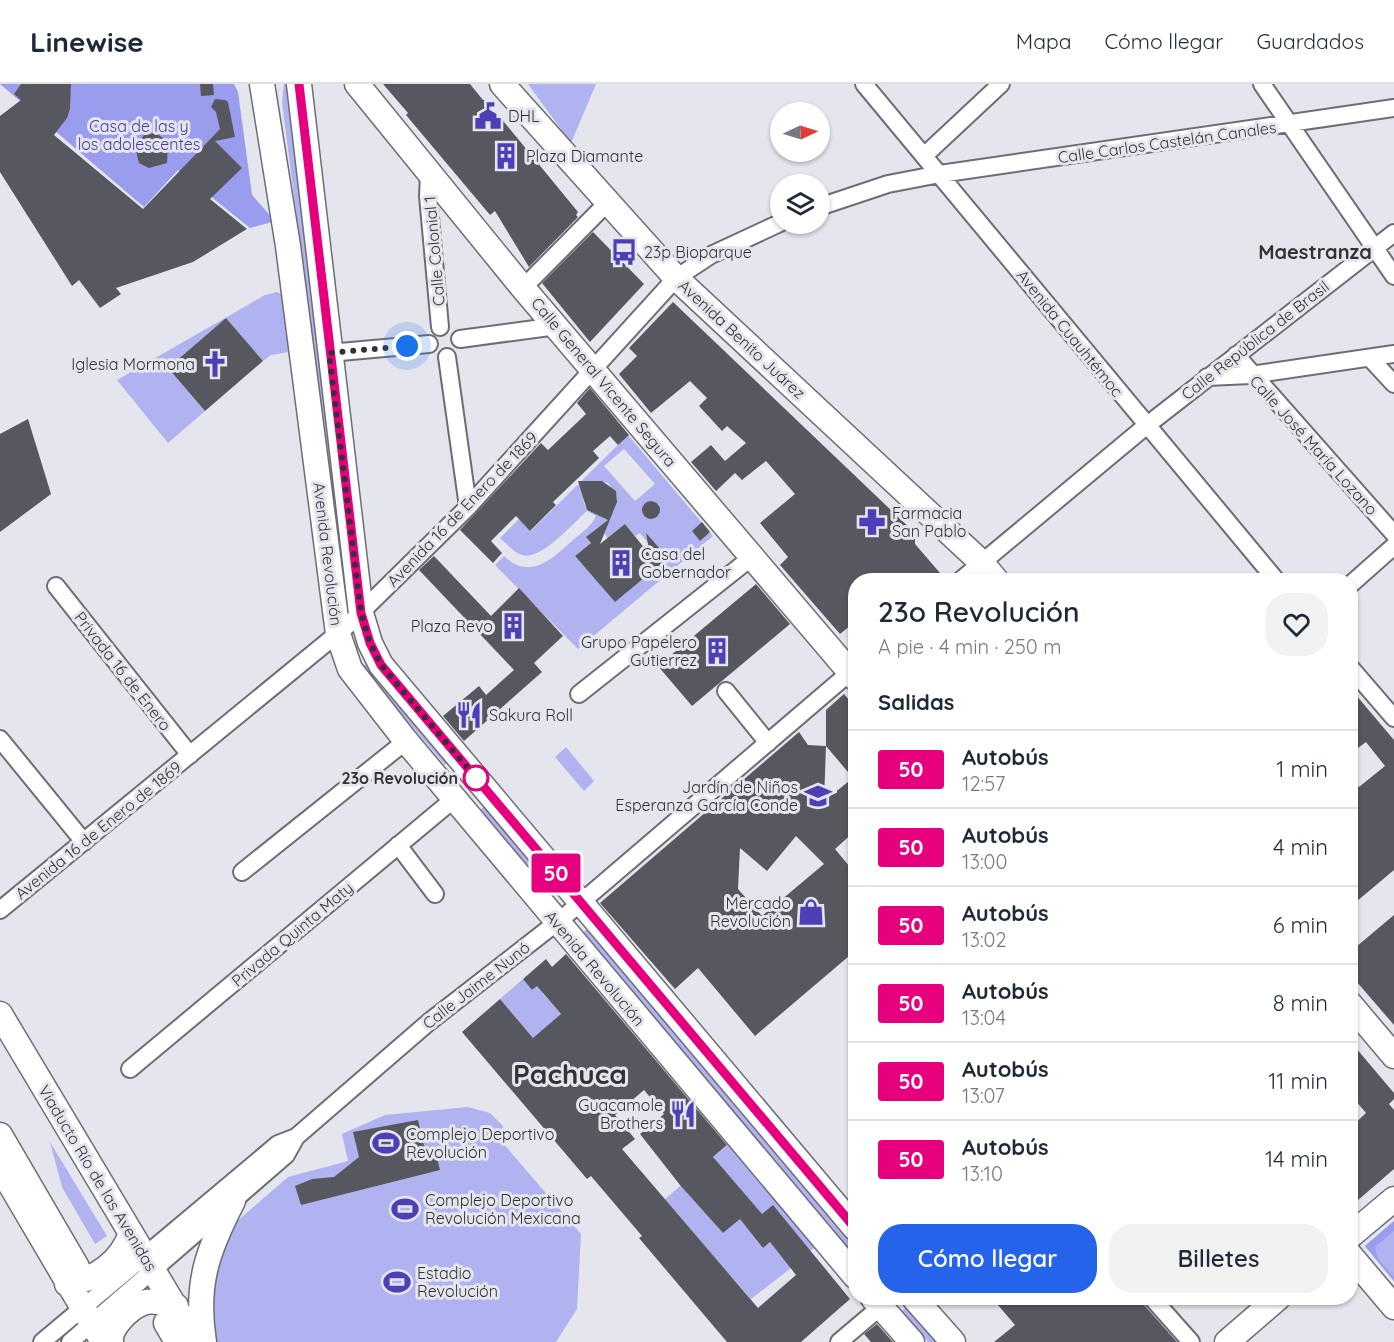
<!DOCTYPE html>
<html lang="es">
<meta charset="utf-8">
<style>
:root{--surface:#fff;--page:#f2f2f3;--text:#1f2937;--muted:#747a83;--line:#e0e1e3;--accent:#2563eb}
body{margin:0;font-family:Quicksand,sans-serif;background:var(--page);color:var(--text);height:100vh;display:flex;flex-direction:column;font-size:22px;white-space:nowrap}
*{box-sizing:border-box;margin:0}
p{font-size:20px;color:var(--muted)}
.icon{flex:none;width:33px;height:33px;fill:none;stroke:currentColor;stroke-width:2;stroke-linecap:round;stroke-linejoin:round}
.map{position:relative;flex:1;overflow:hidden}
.details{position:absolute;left:848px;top:489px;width:510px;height:732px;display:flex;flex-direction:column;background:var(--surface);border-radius:24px;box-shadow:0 2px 4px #0004}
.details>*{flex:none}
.badge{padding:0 12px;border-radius:4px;font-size:21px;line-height:39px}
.needle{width:39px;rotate:86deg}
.controls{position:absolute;left:770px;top:18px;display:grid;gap:12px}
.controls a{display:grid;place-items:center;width:60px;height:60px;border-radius:50%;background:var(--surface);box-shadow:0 2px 4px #0004;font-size:30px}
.you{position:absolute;width:30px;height:30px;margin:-15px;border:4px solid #fff;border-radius:50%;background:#1a73e8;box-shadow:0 0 0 9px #1a73e833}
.map>.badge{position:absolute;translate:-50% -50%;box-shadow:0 0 0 3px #fff}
h2{padding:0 30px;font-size:22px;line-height:54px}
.round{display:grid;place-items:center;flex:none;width:63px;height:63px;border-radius:24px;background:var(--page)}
.overview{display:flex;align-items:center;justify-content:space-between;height:102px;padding:0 30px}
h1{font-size:28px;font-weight:600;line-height:45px}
.primary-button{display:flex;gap:12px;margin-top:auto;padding:12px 30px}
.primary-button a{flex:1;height:69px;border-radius:24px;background:var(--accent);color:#fff;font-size:24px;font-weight:600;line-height:69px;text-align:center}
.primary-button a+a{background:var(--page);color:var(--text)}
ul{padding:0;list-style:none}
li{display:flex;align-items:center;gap:18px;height:78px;padding:0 30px;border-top:2px solid var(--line)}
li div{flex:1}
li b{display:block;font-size:22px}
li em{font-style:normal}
li .badge{min-width:66px;font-weight:700;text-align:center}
header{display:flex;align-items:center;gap:36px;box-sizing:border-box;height:84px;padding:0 30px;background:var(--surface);border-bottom:2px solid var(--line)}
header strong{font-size:28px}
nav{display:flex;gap:33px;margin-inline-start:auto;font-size:21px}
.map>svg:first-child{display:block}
</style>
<header>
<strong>Linewise</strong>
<nav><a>Mapa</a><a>Cómo llegar</a><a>Guardados</a></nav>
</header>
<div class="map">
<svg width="1394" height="1258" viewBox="0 0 1394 1258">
<rect width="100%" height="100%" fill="#e5e5ee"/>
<path fill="#b0b3ef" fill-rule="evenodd" d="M284,0H288L354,507L346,511L282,19Z
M528,0H596L571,59Z
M277,208L281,210L289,268L271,271L263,277L226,234L168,284L205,327L168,359L117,296L265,211Z
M628,351L713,452L578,565L495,481L504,472C530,497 552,475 573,456C581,449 592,442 596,432L587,427C573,439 541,477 522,471C514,469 507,460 500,454L519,435L531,447ZM624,365L655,400L635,417L604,382ZM596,397L608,399L617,412L615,423L602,432L587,426C580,414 583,403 596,397ZM625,440L635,452L640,449L651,463L655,460L667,474L585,484L575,472L591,459L599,443L608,454Z
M371,579L452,675L445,681L361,582Z
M566,663L594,697L584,707L555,673Z
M489,719L561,807L553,814L480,726Z
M591,842L855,1153V1172L581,850Z
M523,895L532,906L542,898L543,910L562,931L533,954L500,915Z
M468,1023L490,1029L503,1042L502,1058L581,1150L577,1225L556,1258H217L209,1221L227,1146L288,1093L348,1077L342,1050L385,1031Z
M50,1058L107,1152L95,1160L62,1103Z
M730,1059L817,1162L810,1167L773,1122L763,1163L770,1158L791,1184L751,1215L664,1116ZM689,1110L754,1122L723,1149Z
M1394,1137V1197L1365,1162Z
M911,1219L944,1258H928L902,1227Z"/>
<path fill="#9a9ced" d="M0,0H234L238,8L252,111L275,137L250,144L178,86L144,123Z
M1394,1137V1147L1375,1163L1378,1175L1394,1193V1197L1365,1162Z"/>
<path fill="#57585f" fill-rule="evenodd" d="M21,0H71L70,25L67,34L54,51L143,125L220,45L216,28L211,23L215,15L225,16L228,18L235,53L215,57L242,84L210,115L247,145L193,178L116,204L121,210L100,224L79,196L72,202L0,88V32L21,16L14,10Z
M200,0H213L214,11L201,12Z
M383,0H470L483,16H486L578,128L576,131L578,133L529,183L495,127L490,131L406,31L408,29Z
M155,49L165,55L168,61L167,79L149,84L139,79L135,63L144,51Z
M593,148L644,200L590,258L542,199Z
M673,218L915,449V460L940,489L931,496H855V538L840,550L780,481L788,473L760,439L795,410L766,377L742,396L735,389L716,407L691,378L711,361L725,377L746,359L727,342L722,347L699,322L707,314L690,297L651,329L619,290L637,272L629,264Z
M226,234L263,277L205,327L168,284Z
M590,304L629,351L618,361L610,352L593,367L599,374L553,418L556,421L530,447L516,432L491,457L502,469L493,479L460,446L541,359L548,366L586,330L577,319Z
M28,335L51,410L0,448V350Z
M578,397H602L616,407L617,418L600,460L625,440L650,471L646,449L668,474L615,518L575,472L591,459L586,453L608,436L587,426Z
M642 426a9 9 0 1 1 18 0a9 9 0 1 1-18 0Z
M702,438L710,448L700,457L692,447Z
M434,472L491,532L519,504L563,552L534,579L542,588L464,657L443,632L479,602L486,611L514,586L419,486Z
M756,500L790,540L692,622L658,582Z
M1350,604L1394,656V786L1350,823V690L1359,703L1385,682L1366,658L1350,670Z
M844,610L855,623V747L835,765L855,789V867L755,952L698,884L675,905L600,819L799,648L808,661L826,662L824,717L853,694L826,662V626ZM796,752L824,780L762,832L738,805L740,764L767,787Z
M1394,831V941L1350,890V868Z
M566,870L727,1061L713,1073L762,1130L773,1121L850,1215L801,1258H727L639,1154L642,1152L591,1092L587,1095L462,948L500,915L533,954L561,930L537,902L532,906L523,895L546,875L552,883ZM644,1006L664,1030L640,1050L680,1101L723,1149L740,1135L763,1164L770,1158L796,1191L758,1224L622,1065L635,1055L615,1031Z
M1350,957L1394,1009V1015L1389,1020L1394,1026V1085L1350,1123V1044L1366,1029L1350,1010Z
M418,1036L426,1071L436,1069L440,1086L301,1121L295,1102L312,1095L334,1093L359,1073L353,1048Z
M992,1214H1142L1144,1221L1177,1258H994L1015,1241Z
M877,1240L893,1258H871L864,1250Z"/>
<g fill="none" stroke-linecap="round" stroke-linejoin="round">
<defs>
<path id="street" d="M864,0L1276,496
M1262,0L1394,192
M925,71L1001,0
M429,90L428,112L440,243
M819,123L888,100L940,90L1394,24
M523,204L607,119
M460,255L557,242
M329,269L429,260
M1236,271L1394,450
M447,273L468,423
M1370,274L1394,300
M1207,293L1251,291L1394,270
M961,496L1146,342L1394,149
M1350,501L1394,462
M56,502L190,671
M1350,583L1394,634
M726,607L768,659
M579,610L752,473
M0,655L84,758
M398,761L435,810
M242,788L406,657
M0,826L348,541L468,423L676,194L711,171L780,139
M130,985L454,715
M1152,1214L1191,1258
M42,1258L278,1060L296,1053L429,938L565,832L855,584
M70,1258L286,1071L296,1053
M839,1258L891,1214"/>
<path id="secondary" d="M262,0L288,162L338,550L350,585L406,657L855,1192
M299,0L361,529L370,559L381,581L855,1144
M357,0L523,204L855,594
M502,0L676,194L982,479L996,496
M1350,920L1394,972
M0,930L196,1258
M0,1051L77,1183
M0,1083L103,1258
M1350,1152L1394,1115
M1350,1171L1394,1223
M67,1200C96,1196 122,1177 131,1149
M873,1214L912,1258
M914,1214L953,1258
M166,1239L177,1258
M111,1258C109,1244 129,1224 143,1219C153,1215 166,1220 176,1222
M204,1258C195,1201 207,1167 233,1117
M1227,1258L1278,1214"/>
</defs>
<use href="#street" stroke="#6d6d75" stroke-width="20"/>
<use href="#secondary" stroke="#6d6d75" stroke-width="27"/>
<use href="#street" stroke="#fff" stroke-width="16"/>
<use href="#secondary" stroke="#fff" stroke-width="24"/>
</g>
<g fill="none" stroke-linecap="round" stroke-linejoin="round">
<defs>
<path id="line" d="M299,0L361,529L370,559L381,581L855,1144"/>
</defs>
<use href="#line" stroke="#fff" stroke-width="14"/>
<use href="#line" stroke="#e6007e" stroke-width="9"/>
<path stroke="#333336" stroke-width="6" stroke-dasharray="0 10.8" d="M407,262L329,269L361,529L370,559L381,581L476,694"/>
</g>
<defs>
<symbol id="civic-bare" viewBox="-9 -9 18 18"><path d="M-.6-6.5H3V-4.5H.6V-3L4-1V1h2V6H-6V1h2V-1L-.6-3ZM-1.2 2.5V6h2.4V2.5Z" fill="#4d3fb6" stroke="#e5e5ee" stroke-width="2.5" paint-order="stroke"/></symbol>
<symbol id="building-bare" viewBox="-9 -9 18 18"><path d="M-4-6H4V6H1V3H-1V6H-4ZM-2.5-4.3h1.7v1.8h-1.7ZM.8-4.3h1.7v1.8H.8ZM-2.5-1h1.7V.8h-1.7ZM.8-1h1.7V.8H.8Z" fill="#4d3fb6" stroke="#e5e5ee" stroke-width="2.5" paint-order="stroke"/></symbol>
<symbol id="bus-bare" viewBox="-9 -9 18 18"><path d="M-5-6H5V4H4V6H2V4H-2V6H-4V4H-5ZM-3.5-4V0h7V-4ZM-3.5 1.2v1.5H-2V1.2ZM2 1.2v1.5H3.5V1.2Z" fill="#4d3fb6" stroke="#e5e5ee" stroke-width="2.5" paint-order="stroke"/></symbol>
<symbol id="church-bare" viewBox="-9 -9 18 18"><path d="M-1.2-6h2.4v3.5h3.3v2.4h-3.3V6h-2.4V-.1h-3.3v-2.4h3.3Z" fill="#4d3fb6" stroke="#e5e5ee" stroke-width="2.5" paint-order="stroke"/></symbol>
<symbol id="pharmacy-bare" viewBox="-9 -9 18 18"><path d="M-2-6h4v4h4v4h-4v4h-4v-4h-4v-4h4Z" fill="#4d3fb6" stroke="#e5e5ee" stroke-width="2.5" paint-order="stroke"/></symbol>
<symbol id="restaurant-bare" viewBox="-9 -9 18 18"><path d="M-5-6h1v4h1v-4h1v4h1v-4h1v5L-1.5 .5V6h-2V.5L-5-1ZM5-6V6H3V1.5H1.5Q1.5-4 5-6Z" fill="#4d3fb6" stroke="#e5e5ee" stroke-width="2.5" paint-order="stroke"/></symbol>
<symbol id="school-bare" viewBox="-9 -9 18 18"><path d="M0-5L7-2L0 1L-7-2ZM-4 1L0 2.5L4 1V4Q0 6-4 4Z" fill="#4d3fb6" stroke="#e5e5ee" stroke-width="2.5" paint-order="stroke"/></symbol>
<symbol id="shop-bare" viewBox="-9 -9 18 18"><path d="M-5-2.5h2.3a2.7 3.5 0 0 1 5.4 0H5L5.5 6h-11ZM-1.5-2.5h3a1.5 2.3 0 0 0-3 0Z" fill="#4d3fb6" stroke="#e5e5ee" stroke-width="2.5" paint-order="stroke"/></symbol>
<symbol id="stadium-bare" viewBox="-9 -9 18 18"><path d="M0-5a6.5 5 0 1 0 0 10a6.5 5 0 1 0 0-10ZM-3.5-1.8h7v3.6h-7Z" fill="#4d3fb6" stroke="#e5e5ee" stroke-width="2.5" paint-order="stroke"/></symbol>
</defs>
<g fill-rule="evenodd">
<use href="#civic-bare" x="469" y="13" width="38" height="38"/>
<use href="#building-bare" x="487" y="53" width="38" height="38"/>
<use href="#bus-bare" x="605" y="149" width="38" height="38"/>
<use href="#church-bare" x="196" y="261" width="38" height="38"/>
<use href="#pharmacy-bare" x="853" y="419" width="38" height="38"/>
<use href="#building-bare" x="602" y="460" width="38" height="38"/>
<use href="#building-bare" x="494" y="523" width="38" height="38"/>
<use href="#building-bare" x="698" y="548" width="38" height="38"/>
<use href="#restaurant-bare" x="450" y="612" width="38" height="38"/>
<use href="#school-bare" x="799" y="693" width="38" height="38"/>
<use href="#shop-bare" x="792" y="809" width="38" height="38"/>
<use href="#restaurant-bare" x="664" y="1011" width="38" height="38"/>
<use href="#stadium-bare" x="367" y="1040" width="38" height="38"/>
<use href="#stadium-bare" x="386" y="1106" width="38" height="38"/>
<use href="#stadium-bare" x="378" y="1179" width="38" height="38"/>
</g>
<circle fill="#fff" stroke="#e6007e" stroke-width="3" cx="476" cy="694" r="12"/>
<g text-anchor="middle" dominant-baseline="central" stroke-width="6" stroke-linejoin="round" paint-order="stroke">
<g font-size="16" fill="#333336" stroke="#e5e5ee" text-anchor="start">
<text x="508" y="32">DHL</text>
<text x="526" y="72">Plaza Diamante</text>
<text x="644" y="168">23p Bioparque</text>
<text x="195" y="280" text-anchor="end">Iglesia Mormona</text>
<text x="892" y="429">Farmacia<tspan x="892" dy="18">San Pablo</tspan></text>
<text x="641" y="470">Casa del<tspan x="641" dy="18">Gobernador</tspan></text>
<text x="493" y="542" text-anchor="end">Plaza Revo</text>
<text x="697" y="558" text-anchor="end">Grupo Papelero<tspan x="697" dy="18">Gutierrez</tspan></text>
<text x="489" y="631">Sakura Roll</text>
<text x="798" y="703" text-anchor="end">Jardín de Niños<tspan x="798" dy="18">Esperanza García Conde</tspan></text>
<text x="791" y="819" text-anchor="end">Mercado<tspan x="791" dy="18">Revolución</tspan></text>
<text x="663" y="1021" text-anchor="end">Guacamole<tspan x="663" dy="18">Brothers</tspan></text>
<text x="406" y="1050">Complejo Deportivo<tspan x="406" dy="18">Revolución</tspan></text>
<text x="425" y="1116">Complejo Deportivo<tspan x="425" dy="18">Revolución Mexicana</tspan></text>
<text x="417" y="1189">Estadio<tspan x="417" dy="18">Revolución</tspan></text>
</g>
<g font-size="16" fill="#47409d" stroke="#e5e5ee">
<text x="139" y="42">Casa de las y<tspan x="139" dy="18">los adolescentes</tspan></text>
</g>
<g font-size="16" fill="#333336" stroke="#e5e5ee">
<text transform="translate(1167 58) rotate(-8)">Calle Carlos Castelán Canales</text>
<text transform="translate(434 167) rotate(-95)">Calle Colonial 1</text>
<text transform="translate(1070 249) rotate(51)">Avenida Cuauhtémoc</text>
<text transform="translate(742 255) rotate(43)">Avenida Benito Juárez</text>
<text transform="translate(1255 256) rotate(-38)">Calle República de Brasil</text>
<text transform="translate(604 298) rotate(50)">Calle General Vicente Segura</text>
<text transform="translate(1314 361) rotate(48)">Calle José María Lozano</text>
<text transform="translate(462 425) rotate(-46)">Avenida 16 de Enero de 1869</text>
<text transform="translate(328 470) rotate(83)">Avenida Revolución</text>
<text transform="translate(123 587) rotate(52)">Privada 16 de Enero</text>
<text transform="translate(98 746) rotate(-39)">Avenida 16 de Enero de 1869</text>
<text transform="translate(292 850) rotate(-40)">Privada Quinta Maty</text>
<text transform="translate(595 884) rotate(50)">Avenida Revolución</text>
<text transform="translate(476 901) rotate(-38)">Calle Jaime Nunó</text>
<text transform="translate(98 1094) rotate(59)">Viaducto Río de las Avenidas</text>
</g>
<g font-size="16" font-weight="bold" fill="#333336" stroke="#e5e5ee" text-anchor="end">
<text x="458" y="694">23o Revolución</text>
</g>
<g font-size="20" font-weight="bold" fill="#333336" stroke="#e5e5ee">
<text x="1315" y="167">Maestranza</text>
</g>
<g font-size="28" font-weight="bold" fill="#333336" stroke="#e5e5ee">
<text x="570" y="989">Pachuca</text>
</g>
</g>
</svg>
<div class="controls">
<a><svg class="needle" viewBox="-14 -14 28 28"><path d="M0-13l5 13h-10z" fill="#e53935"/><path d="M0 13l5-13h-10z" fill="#747a83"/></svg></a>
<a><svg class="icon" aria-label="layers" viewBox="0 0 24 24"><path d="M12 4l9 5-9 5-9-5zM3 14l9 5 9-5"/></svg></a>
</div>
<div class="you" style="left:407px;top:262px"></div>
<b class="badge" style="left:556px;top:789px;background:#e6007e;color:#fff">50</b>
<section class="details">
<div class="overview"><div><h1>23o Revolución</h1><p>A pie · 4 min · 250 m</p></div><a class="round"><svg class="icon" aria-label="heart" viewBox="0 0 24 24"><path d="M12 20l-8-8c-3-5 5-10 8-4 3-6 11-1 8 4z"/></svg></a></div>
<h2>Salidas</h2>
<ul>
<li><span class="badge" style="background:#e6007e;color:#fff">50</span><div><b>Autobús</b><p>12:57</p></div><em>1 min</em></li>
<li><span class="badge" style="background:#e6007e;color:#fff">50</span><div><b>Autobús</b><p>13:00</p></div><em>4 min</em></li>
<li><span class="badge" style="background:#e6007e;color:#fff">50</span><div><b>Autobús</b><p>13:02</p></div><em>6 min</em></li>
<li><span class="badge" style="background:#e6007e;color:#fff">50</span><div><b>Autobús</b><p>13:04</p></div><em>8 min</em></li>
<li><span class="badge" style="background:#e6007e;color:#fff">50</span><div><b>Autobús</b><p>13:07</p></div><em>11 min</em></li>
<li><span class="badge" style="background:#e6007e;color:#fff">50</span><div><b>Autobús</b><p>13:10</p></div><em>14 min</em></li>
</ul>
<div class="primary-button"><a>Cómo llegar</a><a>Billetes</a></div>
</section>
</div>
